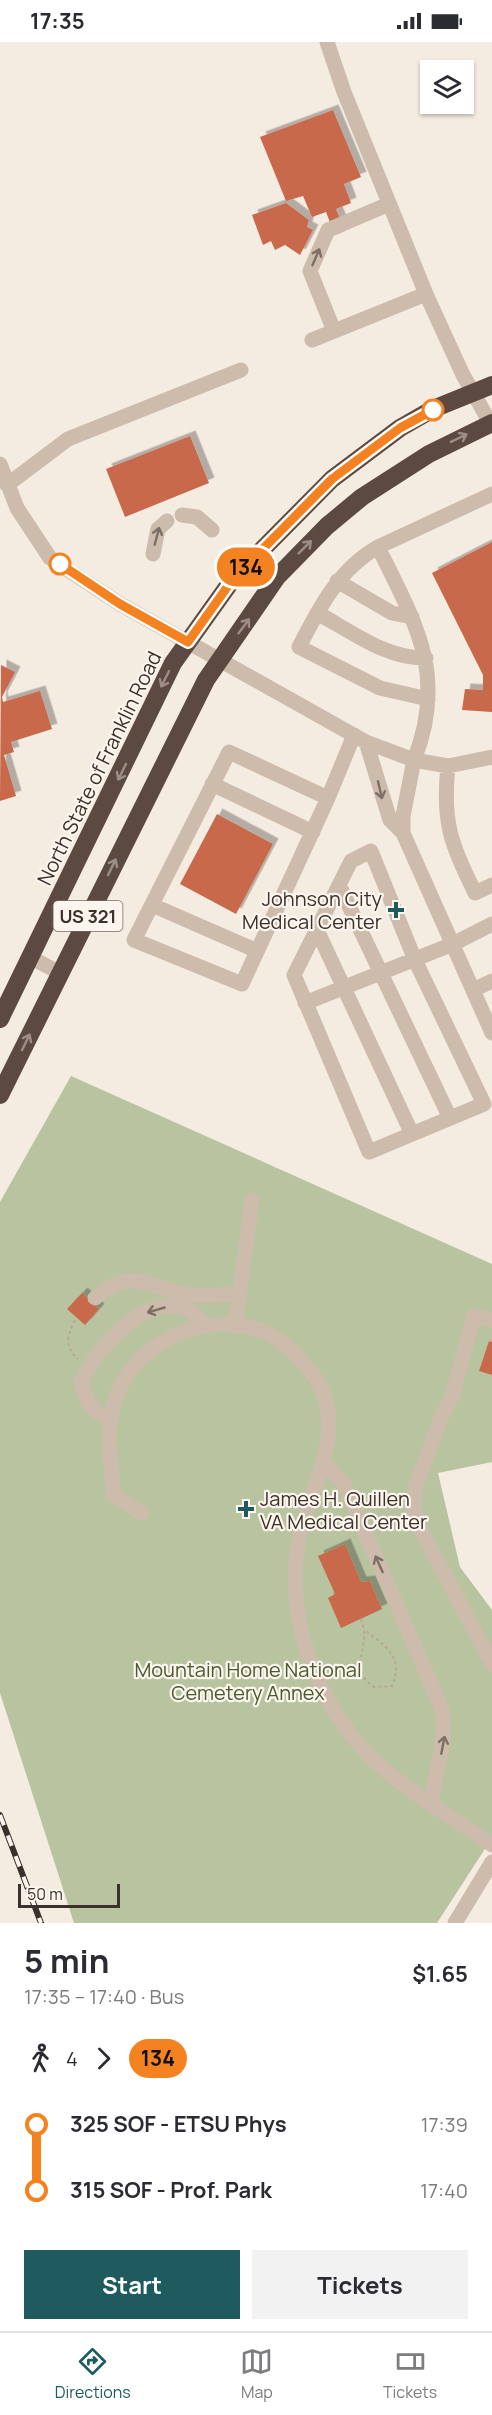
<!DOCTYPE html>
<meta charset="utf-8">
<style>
:root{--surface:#fff;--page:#f2f2f3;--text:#2b2b33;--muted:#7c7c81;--line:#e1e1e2;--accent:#1f5a5e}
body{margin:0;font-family:Manrope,sans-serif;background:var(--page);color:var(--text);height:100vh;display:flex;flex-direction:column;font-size:22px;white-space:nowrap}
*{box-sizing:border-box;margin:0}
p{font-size:20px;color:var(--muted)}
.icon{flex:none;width:33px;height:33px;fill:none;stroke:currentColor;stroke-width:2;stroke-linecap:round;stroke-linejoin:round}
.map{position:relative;height:1881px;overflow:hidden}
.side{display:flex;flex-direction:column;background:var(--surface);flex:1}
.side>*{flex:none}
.badge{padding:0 12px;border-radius:20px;font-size:21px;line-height:39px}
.buttons{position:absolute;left:420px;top:18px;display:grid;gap:12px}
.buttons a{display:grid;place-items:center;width:54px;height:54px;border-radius:0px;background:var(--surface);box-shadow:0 2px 4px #0004;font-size:30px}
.scale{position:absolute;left:18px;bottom:15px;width:102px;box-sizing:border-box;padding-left:6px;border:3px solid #3b302b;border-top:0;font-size:16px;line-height:21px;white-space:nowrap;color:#3b302b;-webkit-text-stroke:4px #fbf5ee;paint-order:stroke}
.map>.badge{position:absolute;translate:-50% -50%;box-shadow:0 0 0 3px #fff}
.legs{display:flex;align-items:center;gap:9px;height:66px;padding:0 24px;font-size:20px}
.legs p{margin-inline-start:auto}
.overview{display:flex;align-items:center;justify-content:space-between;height:102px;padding:0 24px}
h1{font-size:33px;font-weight:700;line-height:45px}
.action{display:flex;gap:12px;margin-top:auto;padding:12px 24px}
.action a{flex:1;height:69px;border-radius:0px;background:var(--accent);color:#fff;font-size:24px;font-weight:700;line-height:69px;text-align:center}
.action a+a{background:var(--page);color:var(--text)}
ul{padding:0 24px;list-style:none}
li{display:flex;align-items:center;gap:21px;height:66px;font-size:22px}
li i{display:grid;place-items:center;width:9px;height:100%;margin:0 8px;background:currentColor}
li i::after{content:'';width:15px;height:15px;margin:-8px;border:4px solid;border-radius:50%;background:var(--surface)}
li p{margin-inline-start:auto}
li:first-child i{background:linear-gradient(#0000 50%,currentColor 0)}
li:last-child i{background:linear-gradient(currentColor 50%,#0000 0)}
.status{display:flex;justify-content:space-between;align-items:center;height:42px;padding:0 30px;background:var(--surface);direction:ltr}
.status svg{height:16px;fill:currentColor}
.tabs{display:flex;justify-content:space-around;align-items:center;height:84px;border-top:2px solid var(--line);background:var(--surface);font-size:16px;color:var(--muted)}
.tabs a{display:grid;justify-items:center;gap:3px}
.tabs .selected{color:var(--accent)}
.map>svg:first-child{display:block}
</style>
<div class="status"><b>17:35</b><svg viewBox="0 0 49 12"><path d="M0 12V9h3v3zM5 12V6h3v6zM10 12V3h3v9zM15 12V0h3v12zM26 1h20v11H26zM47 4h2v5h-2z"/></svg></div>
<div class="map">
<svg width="492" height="1881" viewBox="0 0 492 1881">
<defs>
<filter id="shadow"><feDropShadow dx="5.5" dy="-5.5" stdDeviation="0" flood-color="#0004"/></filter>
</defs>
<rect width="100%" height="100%" fill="#f4ebe1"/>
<path fill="#b8c4a0" d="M71,1034L492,1222V1420L438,1431L460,1525L492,1568V1796L437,1881H74L0,1651V1160Z"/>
<path fill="#c8694b" filter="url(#shadow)" d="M333,68L361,135L344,142L351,161L336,167L345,189L335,193L326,170L312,175L303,154L286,159L260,95Z
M286,161L309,178L307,185L313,188L300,213L285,203L275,208L271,199L263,203L252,173Z
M190,394L209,441L125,475L106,427Z
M492,500V670L462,668L465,647L483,648V633L432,531Z
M1,623L15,630L2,655L3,660L40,649L52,687L11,700L14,710L4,713L16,754L0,759Z
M217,772L273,802L236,872L180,842Z
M82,1251L99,1267L85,1283L67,1267Z
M489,1299L492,1300V1333L479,1329Z
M345,1502L361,1540L370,1539L382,1567L341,1586L328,1556L335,1552L318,1514Z"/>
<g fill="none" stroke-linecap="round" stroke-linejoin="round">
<path stroke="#b9a596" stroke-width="2" stroke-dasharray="3 3" stroke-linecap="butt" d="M75,1278C67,1294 64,1304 78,1317
M378,1484L400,1473
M361,1577C373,1606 345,1626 374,1645L392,1644C404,1616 387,1605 366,1589
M331,1629L345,1623L359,1622"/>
<path stroke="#cdbbac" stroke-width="15" d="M327,0L344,50L426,252L463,333L492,384
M334,289L310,229L328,188L389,162
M312,298L426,252
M0,422L17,466L50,516L120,562L366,700L414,718L403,774V791L492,991
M7,443L68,397L241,328
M182,473L197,475L212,488
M378,505L492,452
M153,512L158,487L167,479
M337,539L392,571L412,575
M317,571C351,589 386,617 426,616
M428,657L380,646L299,605C319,566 339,527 378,505C415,580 448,633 414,718L448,724L492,715
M366,700L390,778L403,791
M448,724C442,781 451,801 475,851L492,843
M212,742L313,790
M328,756L229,710L134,898L242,942L328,756L354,693
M371,809L415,918L484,1062L369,1110L294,933L351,819Z
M339,843L450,1076
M152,863L257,909
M317,888L412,1092
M30,915L60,931
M473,948L492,939
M305,961L453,902L492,882
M95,1256C136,1221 151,1249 192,1253C207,1255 224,1252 240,1252
M492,1278L474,1274L452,1354L441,1376L415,1446L414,1467L419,1484L492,1622
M235,1284L252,1158
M110,1376C91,1371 86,1359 81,1340C96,1309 136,1260 176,1264C188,1265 199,1276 208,1284
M324,1420L344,1442L442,1667C448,1700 434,1728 432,1760
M142,1471L114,1454C111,1421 104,1386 116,1355C138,1293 223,1261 279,1298C293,1307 306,1323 316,1337C346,1384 316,1434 303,1481C278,1563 315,1664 377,1721C411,1752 454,1776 492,1803
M455,1881L492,1820"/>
<path stroke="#5c4a42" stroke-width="18" d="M0,977L173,621L233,537L332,437L400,386L433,367L492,343
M0,1053L206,638L277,535L327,484L362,455L429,412L492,381"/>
<defs>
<path id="rail" d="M0,1773L41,1881"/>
</defs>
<use href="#rail" stroke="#3b302b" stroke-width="6"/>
<use href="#rail" stroke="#fbf5ee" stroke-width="4" stroke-dasharray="11" stroke-linecap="butt"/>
</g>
<defs><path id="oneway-shaft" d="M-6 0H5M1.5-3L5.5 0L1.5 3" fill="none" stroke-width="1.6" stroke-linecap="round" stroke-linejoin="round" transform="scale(1.5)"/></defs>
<g stroke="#7d6f65">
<use href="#oneway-shaft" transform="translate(316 215) rotate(-67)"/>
<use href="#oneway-shaft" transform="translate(157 494) rotate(-75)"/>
<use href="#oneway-shaft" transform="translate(380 748) rotate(77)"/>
<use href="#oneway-shaft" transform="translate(156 1268) rotate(164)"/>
<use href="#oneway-shaft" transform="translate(379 1522) rotate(-114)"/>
<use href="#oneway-shaft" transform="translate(443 1703) rotate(-79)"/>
</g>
<g stroke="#9c8e87">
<use href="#oneway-shaft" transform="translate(459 396) rotate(-26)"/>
<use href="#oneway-shaft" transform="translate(305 505) rotate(-45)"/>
<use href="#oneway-shaft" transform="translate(244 584) rotate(-53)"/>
<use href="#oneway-shaft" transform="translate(165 637) rotate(117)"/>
<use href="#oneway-shaft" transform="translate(122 730) rotate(116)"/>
<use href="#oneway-shaft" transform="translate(112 825) rotate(-64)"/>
<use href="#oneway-shaft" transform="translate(26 1000) rotate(-64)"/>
</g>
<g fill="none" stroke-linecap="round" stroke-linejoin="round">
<defs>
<path id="line-1" d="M60,522L120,562L188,600L233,537L332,437L400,386L433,368"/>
</defs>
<use href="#line-1" stroke="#fff" stroke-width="14"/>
<use href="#line-1" stroke="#f58220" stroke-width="9"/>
</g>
<g fill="#fff" stroke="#f58220" stroke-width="3">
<circle cx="433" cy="368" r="10"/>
<circle cx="60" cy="522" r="10"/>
</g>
<g fill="#1f5a5e" stroke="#fbf5ee" stroke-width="2">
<path d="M393 859h6v6h6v6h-6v6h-6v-6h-6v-6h6z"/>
<path d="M243 1458h6v6h6v6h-6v6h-6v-6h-6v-6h6z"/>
</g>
<g text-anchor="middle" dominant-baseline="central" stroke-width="4.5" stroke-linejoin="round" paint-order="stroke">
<rect fill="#fbf5ee" stroke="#756b66" stroke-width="1.5" x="53.5" y="859" width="69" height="30" rx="4.5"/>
<g font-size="18" font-weight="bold" fill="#3b302b">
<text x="88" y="874">US 321</text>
</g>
<g font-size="20" fill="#3b302b" stroke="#fbf5ee">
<text transform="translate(99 726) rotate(-64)">North State of Franklin Road</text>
</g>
<g font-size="20" fill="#3b302b" stroke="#fbf5ee" text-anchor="end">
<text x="382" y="856">Johnson City<tspan x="382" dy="23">Medical Center</tspan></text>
<text x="260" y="1456" text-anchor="start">James H. Quillen<tspan x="260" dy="23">VA Medical Center</tspan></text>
</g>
<g font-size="20" fill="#4a5a2e" stroke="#fbf5ee">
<text x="248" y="1627">Mountain Home National<tspan x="248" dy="23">Cemetery Annex</tspan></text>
</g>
</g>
</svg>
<div class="buttons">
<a><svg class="icon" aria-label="layers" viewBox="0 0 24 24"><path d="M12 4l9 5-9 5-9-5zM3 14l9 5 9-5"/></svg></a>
</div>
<div class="scale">50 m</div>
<b class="badge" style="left:246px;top:525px;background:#f58220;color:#111">134</b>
</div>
<section class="side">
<div class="overview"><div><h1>5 min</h1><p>17:35 – 17:40 · Bus</p></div><b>$1.65</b></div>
<div class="legs"><svg class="icon" aria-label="walk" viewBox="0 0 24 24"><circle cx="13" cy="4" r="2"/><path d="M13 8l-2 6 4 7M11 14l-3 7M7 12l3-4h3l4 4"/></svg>4<svg class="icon" aria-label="forward" viewBox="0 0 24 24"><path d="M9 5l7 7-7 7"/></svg><b class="badge" style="background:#f58220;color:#111">134</b></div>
<ul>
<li><i style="color:#f58220"></i><b>325 SOF - ETSU Phys</b><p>17:39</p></li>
<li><i style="color:#f58220"></i><b>315 SOF - Prof. Park</b><p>17:40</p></li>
</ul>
<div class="action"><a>Start</a><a>Tickets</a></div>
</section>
<nav class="tabs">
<a class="selected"><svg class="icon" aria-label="directions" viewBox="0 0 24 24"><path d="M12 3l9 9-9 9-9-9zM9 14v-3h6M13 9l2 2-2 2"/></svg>Directions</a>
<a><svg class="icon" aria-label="map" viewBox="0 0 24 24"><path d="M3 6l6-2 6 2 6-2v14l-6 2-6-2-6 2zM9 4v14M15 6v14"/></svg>Map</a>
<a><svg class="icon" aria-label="tickets" viewBox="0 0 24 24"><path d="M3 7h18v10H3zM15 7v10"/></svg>Tickets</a>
</nav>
